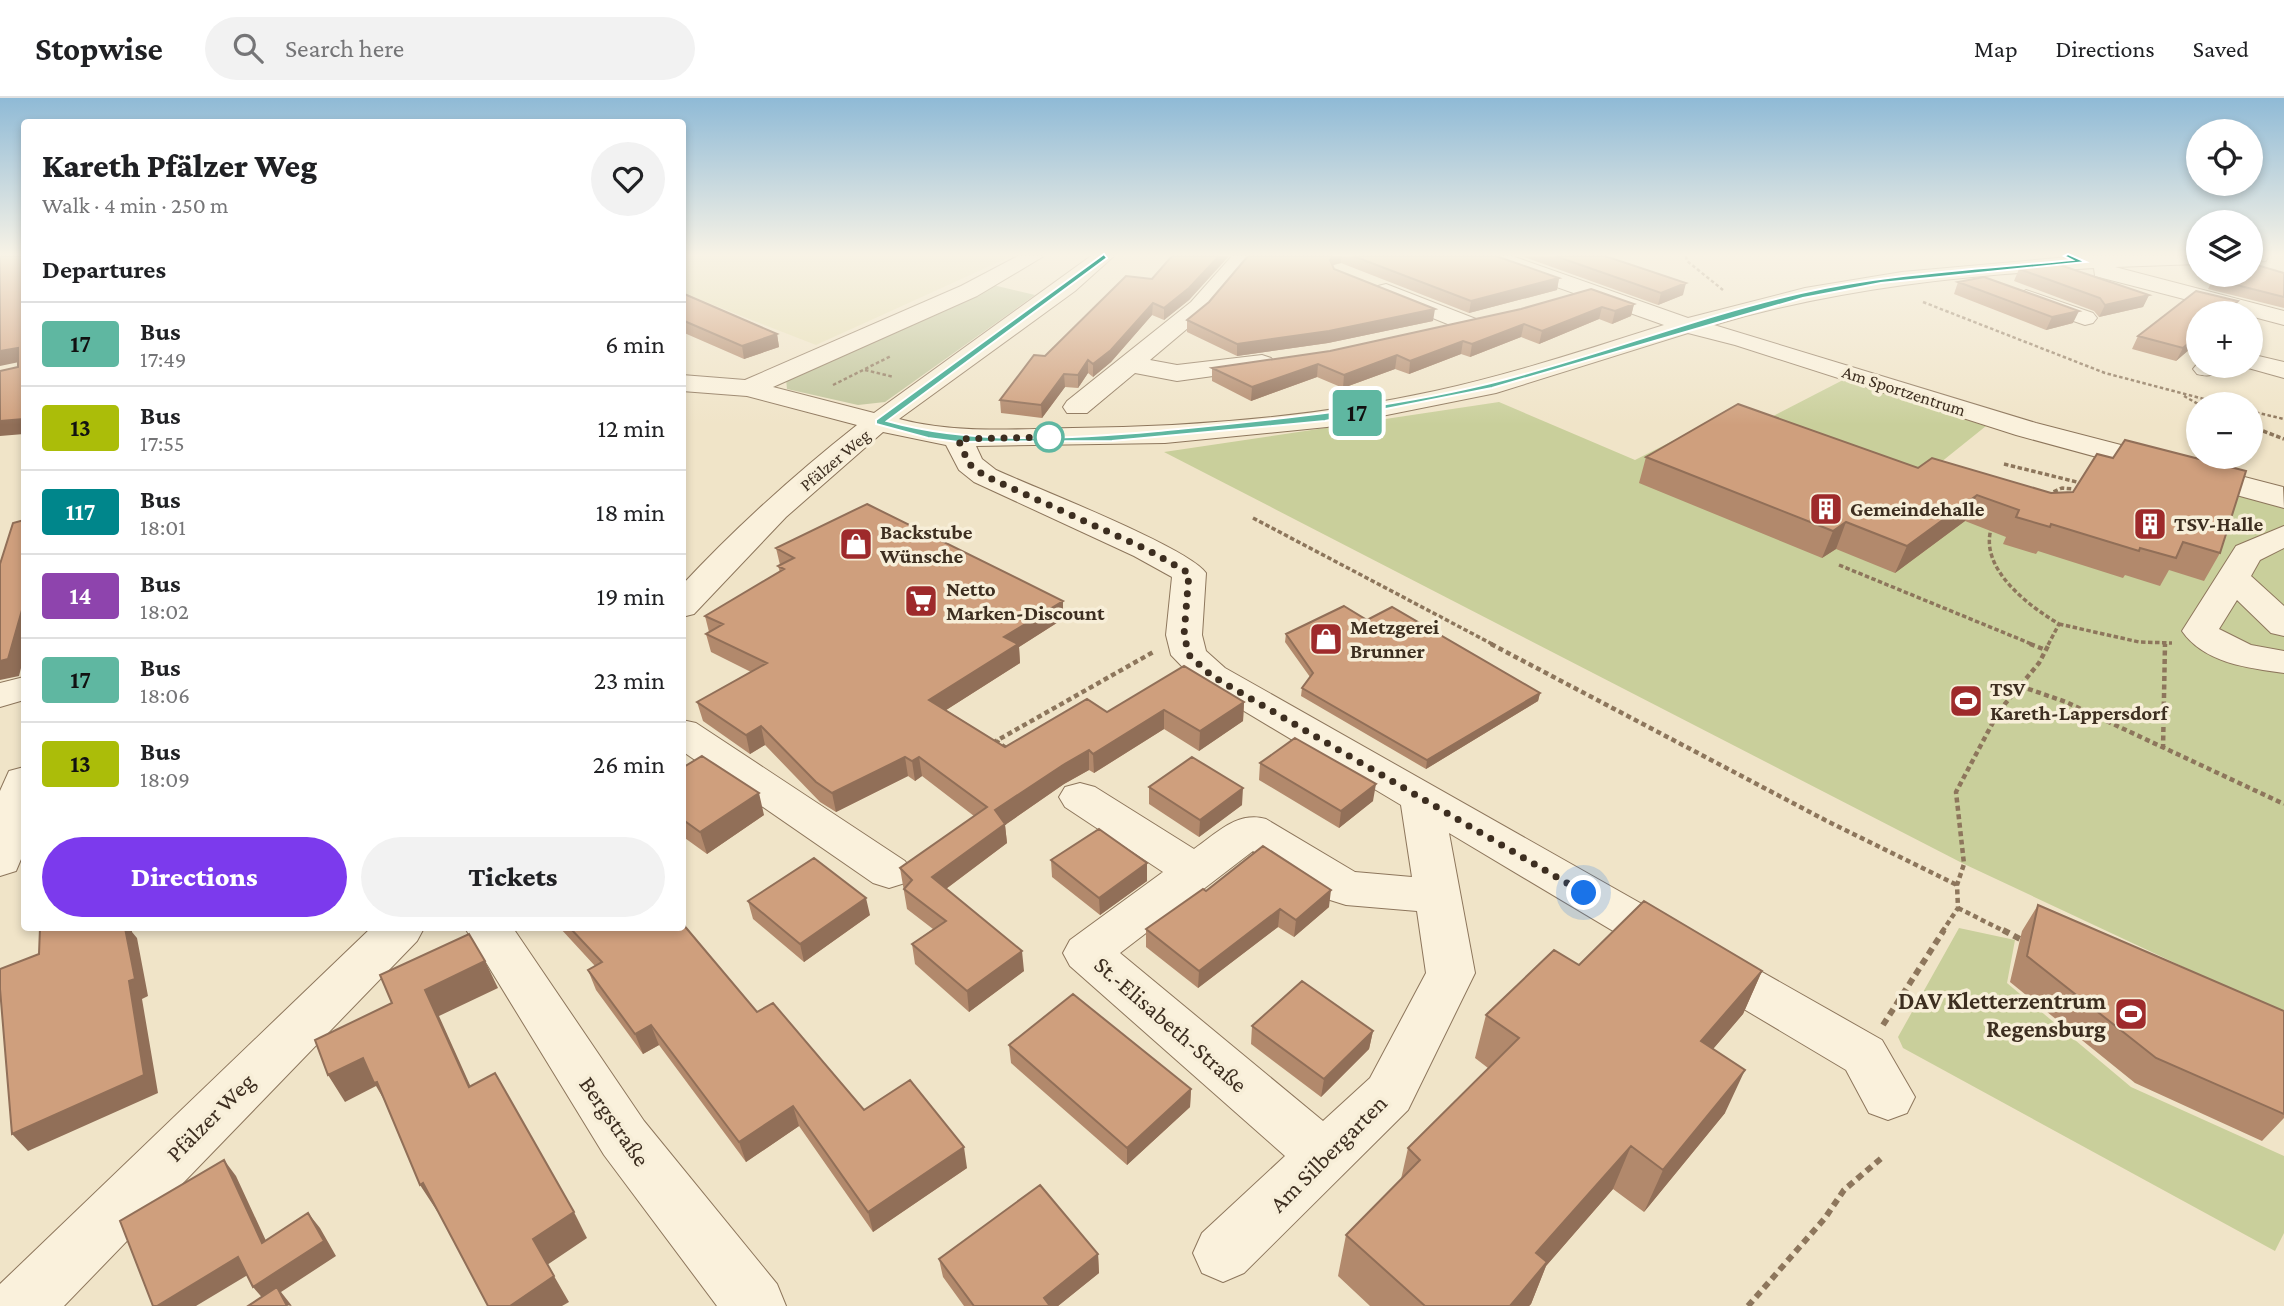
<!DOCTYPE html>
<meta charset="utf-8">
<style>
:root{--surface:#fff;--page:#f2f2f2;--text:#202124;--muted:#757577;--line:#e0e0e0;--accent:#7c3aed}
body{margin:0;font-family:"Crimson Pro",serif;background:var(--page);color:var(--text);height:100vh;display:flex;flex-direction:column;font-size:26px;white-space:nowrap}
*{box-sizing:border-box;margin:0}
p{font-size:23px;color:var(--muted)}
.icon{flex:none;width:38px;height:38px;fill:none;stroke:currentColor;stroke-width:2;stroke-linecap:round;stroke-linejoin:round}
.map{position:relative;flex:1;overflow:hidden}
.sheet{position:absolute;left:21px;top:21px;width:665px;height:812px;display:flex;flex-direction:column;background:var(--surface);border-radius:7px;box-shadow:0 4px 10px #0003}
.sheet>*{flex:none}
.badge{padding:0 14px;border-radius:5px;font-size:24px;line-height:46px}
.fabs{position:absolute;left:2186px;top:21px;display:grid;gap:14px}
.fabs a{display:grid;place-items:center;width:77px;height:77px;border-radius:50%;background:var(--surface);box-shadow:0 4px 10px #0003;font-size:35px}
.you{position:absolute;width:35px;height:35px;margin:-18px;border:5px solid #fff;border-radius:50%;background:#1a73e8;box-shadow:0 0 0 10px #1a73e833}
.map>.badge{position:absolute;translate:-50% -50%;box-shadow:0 0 0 4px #fff}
h2{padding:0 21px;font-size:26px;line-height:63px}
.round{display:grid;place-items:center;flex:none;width:74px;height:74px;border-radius:37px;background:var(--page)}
.summary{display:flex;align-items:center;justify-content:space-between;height:119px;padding:0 21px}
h1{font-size:33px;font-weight:800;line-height:52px}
.cta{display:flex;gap:14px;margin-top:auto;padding:14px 21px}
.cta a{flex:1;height:80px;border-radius:42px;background:var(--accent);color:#fff;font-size:28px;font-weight:800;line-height:80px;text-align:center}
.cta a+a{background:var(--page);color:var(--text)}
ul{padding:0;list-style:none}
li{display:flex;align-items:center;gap:21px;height:84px;padding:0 21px;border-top:2px solid var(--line)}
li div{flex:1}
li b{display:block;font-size:26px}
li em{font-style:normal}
li .badge{min-width:77px;font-weight:700;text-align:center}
header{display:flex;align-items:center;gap:42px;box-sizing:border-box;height:98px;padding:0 35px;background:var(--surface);border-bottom:2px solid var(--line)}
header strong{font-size:33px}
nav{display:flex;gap:38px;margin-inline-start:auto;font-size:24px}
.search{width:490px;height:63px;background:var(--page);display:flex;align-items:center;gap:18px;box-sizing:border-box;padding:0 24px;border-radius:38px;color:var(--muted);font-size:26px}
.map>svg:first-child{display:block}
</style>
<header>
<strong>Stopwise</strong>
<div class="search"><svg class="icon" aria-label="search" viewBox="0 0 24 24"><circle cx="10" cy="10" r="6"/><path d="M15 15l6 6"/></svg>Search here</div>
<nav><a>Map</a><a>Directions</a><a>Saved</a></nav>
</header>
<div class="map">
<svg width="2284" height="1208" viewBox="0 0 2284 1208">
<rect width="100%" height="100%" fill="#f0e4c8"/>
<path fill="#e6deb5" d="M682,158H1012L816,247L683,195Z"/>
<path fill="#c9cf9b" d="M1843,282L1986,328L1925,377L2069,440L2125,351L2284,389V916L1964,766L1164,354L1499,304L1635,362L1716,321L1746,332Z
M1959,830L2015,842L2007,885L2131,989L2284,1058V1135L2275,1153L1903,950L1898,939Z"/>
<path fill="#bfc49a" d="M993,187L1035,197L885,304L858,307L787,291L786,281Z"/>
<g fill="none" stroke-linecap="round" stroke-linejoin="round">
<defs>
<path id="minor" d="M1018,158H1044L977,198L773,289L874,315L1091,158H1114L1075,193L899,321C956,336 1015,331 1073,330C1194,329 1316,319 1435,293C1513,276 1588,251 1664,227L1483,163L1481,158H1512L1688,220L1805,190L1902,174L2080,158H2198V166L2115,169L2284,213V227L2250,218V215H2238L2095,178L2094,170C1966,177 1838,190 1714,227L2036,325L2283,389L2284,410L2016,337L1735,247L1688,235L1496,295L1327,329L1165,345L976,348L982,361L996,372C1033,389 1188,449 1206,475L1202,537L1206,553L1225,570L1882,942L1915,999L1907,1015L1888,1022L1869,1015L1846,972L1449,735L1475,875L1408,1012L1244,1175L1223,1184L1202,1175L1193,1155L1202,1135L1285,1058L1070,868L1063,855L1070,842L1163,774L1065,709L1059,699L1065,689L1080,685L1095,689L1194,751C1217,735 1237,713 1266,721L1355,774L1412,779L1401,707L1199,586L1171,557L1166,537L1172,479L1134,458L974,384L959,372L946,347L883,334L786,419L694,516L682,519V487C736,429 795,376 857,327L747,298L682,293V277L745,282L961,188ZM1253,753L1330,802L1346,807L1417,813L1426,875L1370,980L1323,1023L1120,855Z
M1232,158H1254L1207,214L1150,262L1177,267L1262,257L1271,260L1275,265L1271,270L1177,283L1135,275L1087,315H1067L1063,309L1067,303L1191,204Z
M2250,158H2268L2266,163L2250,164Z
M1386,186L1476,221L1480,226L1476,231H1460L1378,198L1375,193L1378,188Z
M2026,192L2093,215L2097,220L2093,225L2085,227L2018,204L2015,199Z
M2250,256L2284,264V280L2241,268H2250Z
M2198,265V268H2222C2215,278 2209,279 2197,276L2193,271Z
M2284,428V450L2260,462L2251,478L2284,508V538L2271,535L2237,502L2219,531L2251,547L2284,553V575C2248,570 2204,565 2182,533L2236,448Z
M24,579V602L0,609V585Z
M682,622L696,625L905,763L912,774L905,785L889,790L873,785L682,653Z
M24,669V754L16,773L0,778V693L9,673Z
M371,830H424L417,843L64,1208H0V1186Z
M465,830H513L644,1023L777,1186L786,1208H717L604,1057Z"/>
</defs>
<use href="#minor" stroke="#8d765c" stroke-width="2"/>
<path stroke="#8d765c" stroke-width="2.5" stroke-dasharray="3.5 2.5" stroke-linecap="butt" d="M1686,158L1687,163L1723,192
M1923,204L2105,275L2223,306
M865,272L894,279
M833,287L891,258
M2184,298L2198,306
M2250,313L2284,321"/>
<path stroke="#8d765c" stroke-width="3.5" stroke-dasharray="4.5 2.5" stroke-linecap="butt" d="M2250,328L2284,341
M2004,366L2085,386
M2058,398L2053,394L2062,390L2073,391
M1253,420L1494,547
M1992,428C1977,470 2029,508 2059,526L2048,547
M1839,467L2034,547
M2059,526L2139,544L2172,545"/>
<path stroke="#8d765c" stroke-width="4.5" stroke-dasharray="5 3.5" stroke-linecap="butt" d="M1491,546L1825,722L1957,787
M2030,546L2046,552
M2020,588L2066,604L2284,706
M1006,650L996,643L1155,553
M2163,651L2165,546
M1958,810L2006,834
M1942,834L1958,810L1957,787L1964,766L1956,694L1999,613L2039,565L2049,546"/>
<path stroke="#8d765c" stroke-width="6" stroke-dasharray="7 5" stroke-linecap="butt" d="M2003,832L2020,841
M1883,927L1944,832
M1748,1208L1825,1120L1844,1092L1884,1058"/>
<use href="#minor" fill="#faf1dc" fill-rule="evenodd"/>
</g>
<path fill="#b2896c" d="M1172,158H1229L1189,202L1164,222L1152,217L1111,264L1093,279L1088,275L1078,290L1065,289L1042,320L1001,315L1000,302L1045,258L1152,181Z
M1248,158H1496L1559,180L1557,192L1469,215L1341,165L1333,167L1334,171L1433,223L1328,245L1237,258L1187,234V222L1209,204Z
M1521,158H1605L1683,197L1658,207Z
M2019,171L2149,197L2143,209L2099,219L2094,213L2014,183Z
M2284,175V210L2208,191L2213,181Z
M1958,184L2073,225L2046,232L1954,196Z
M2196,193L2238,203L2231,215H2198V244L2176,263L2132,251L2138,238Z
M682,195L777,236L779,249L744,261L682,234Z
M1634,206L1631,218L1612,226L1599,221L1539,246L1521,239L1470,259L1461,256L1409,276L1395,271L1343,290L1317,279L1251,303L1212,283V270L1330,253L1521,211Z
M1646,359L1918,370L2051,395L2220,455L2204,483L2169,472L2160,488L2125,477L2123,480L2038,453L2036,456L2003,446L2006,439L1965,423L1895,475L1836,451L1822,460L1639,385Z
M776,450L1063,503V521L1019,549L1020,565L946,612L1005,649L1107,614L1244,604L1243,623L1199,653L1164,631L1094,675L1089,672L1064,686L1005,727L1007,745L946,791L1024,873L969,914L915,866L912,846L933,831L907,811L900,770L974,718L922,678L915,683L908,678L836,714L820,704L765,647L750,656L703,623L697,604L751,574L711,554L706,536L709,534L705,518L780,474L778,468L780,467Z
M1367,522L1540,595L1538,603L1426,671L1301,598L1302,590L1310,579L1285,544L1286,536Z
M1260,665L1373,703L1339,730L1259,682Z
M682,670L764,717L707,756L682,738Z
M1149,689L1242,707L1199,739L1149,706Z
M1051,762L1147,783L1100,817L1052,779Z
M1206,793L1329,809L1294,839L1278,829L1198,890L1146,849V831Z
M748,803L870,817L804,864L753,821Z
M2038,807L2284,913V1020L2262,1043L2135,985L2010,884L2022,833Z
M560,830H682L757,914L864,1012L967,1070L873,1134L799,1028L746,1064L659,947L643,956L596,892L588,872L595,868Z
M1579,867L1762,873L1743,916L1713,951L1725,1015L1644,1114L1613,1091L1546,1168L1531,1206L1529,1208H1370L1338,1178L1346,1137L1401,1081L1408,1050L1488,970L1475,960L1486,917Z
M1252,928L1373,933L1369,951L1321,999L1251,946Z
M1009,947L1191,991L1190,1009L1127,1067L1011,965Z
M1098,1156L1099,1175L1058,1208H964L943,1179L939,1161Z"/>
<path fill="#916f58" d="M1219,158H1229L1189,202L1164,222V210Z
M1333,158H1342L1341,165L1333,167L1329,174L1330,162Z
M1559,180L1557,192L1469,215L1471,203Z
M1686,185L1683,197L1658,207L1661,195Z
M2149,197L2143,209L2099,219L2105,207Z
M2238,203L2231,215H2224Z
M1153,205L1152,217L1111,264L1093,279V266Z
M1634,206L1631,218L1612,226L1615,213Z
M1602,209L1599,221L1539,246L1542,233Z
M1435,211L1433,223L1328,245L1237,258V246Z
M2079,213L2073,225L2046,232L2052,219Z
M1524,226L1521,239L1470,259L1472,246Z
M777,236L779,249L744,261L742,248Z
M2198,237V244L2176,263L2183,250Z
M1463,243L1461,256L1409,276L1410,263Z
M18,250L24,263L0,268V253Z
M1397,257L1395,271L1343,290L1344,277Z
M1088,262V275L1078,290V277Z
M1318,266L1317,279L1251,303L1252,289Z
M1064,276L1065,289L1042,320L1041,307Z
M24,321V336L0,338V323Z
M1977,397L1965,423L1895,475L1907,448Z
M1846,424L1836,451L1822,460L1833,433Z
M1063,503V521L1019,549L1020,565L932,621L929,602L1004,539Z
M24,505V558L19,578L0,582V563Z
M1540,595L1538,603L1426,671L1427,662Z
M1244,604L1243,623L1199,653L1200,633Z
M1164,612V631L1094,675L1093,656Z
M761,628L765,647L750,656L746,637Z
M1089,652V672L1064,686L1005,727L1007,745L935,799L932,779L995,712L1063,667Z
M905,659L908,678L836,714L832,695Z
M919,659L922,678L915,683L912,663Z
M1376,686L1373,703L1339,730L1341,713Z
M1243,690L1242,707L1199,739L1200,722Z
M759,695L764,717L707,756L700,734Z
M1147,765V783L1100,817L1099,800Z
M1331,792L1329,809L1294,839L1296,822Z
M866,800L870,817L804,864L800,846Z
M1280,811L1278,829L1198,890L1199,873Z
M124,830H132V834L137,840L148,898L142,901L158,995L28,1053L12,1036L129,883Z
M1022,853L1024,873L969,914L967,893Z
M485,863L498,890L439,918L483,1016L469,989L425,892Z
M1762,873L1743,916L1683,986L1701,943Z
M651,927L659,947L643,956L635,936Z
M1373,933L1369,951L1321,999L1324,981Z
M363,960L393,1010L390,1012L376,988L345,1004L328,977Z
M1745,972L1725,1015L1644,1114L1663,1072Z
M1191,991L1190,1009L1127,1067V1050Z
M793,1008L799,1028L746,1064L739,1044Z
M1631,1048L1613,1091L1546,1168L1531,1206L1529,1208H1510L1536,1155Z
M964,1049L967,1070L873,1134L868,1114Z
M224,1062L236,1078L274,1160L262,1145Z
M423,1085L439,1112L437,1113L420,1087Z
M574,1114L587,1140L547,1167L533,1141Z
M308,1115L320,1130L336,1158L281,1194L292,1208L266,1204L253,1189Z
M1098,1156L1099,1175L1058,1208H1044V1200Z
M238,1159L251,1175L196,1208H157Z
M554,1178L569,1204L562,1208H510Z"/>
<path fill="#cf9f7d" stroke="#916f58" stroke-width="2" d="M0,158H24V321L0,323V273L18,269V250L0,253Z
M1172,158H1219L1189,190L1164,210L1153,205L1111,252L1093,266L1088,262L1078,277L1064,276L1041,307L1000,302L1034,257L1045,258L1126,178L1152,181Z
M1248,158H1333L1330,162L1334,171L1435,211L1329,233L1237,246L1187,222L1209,204Z
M1353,158H1496L1559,180L1471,203Z
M1555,158H1605L1686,185L1661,195Z
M2051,164L2149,197L2105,207L2100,200L2019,171Z
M2250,165L2284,175V199L2213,181L2219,177H2250Z
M1984,179L2079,213L2052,219L1958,184Z
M1591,191L1634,206L1615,213L1602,209L1542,233L1524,226L1472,246L1463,243L1410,263L1397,257L1344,277L1318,266L1252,289L1212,270L1330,253L1521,211Z
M2196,193L2238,203L2224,215H2198V237L2183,250L2138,238Z
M682,195L777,236L742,248L682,222Z
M1738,306L1918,370L1932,360L2051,395L2073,394L2097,356L2113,360L2125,342L2246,373L2220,455L2183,444L2176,460L2140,450L2139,453L2051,426L2050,429L2016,419L2019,412L1977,397L1907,448L1846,424L1833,433L1646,359Z
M867,406L1063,503L1004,539L1018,546L929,602L1005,649L1087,601L1107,614L1184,568L1244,604L1200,633L1164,612L1093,656L1089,652L1063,667L995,712L1005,726L932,779L1022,853L967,893L912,846L946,823L904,791L912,782L900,770L987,709L919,659L912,663L905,659L832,695L816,684L761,628L746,637L697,604L767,565L706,536L723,526L705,518L784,471L778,468L794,460L776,450Z
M24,422V505L8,561L0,563V466L13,425Z
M1344,508L1367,522L1392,509L1540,595L1427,662L1302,590L1313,575L1286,536Z
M1295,640L1376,686L1341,713L1260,665Z
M702,658L759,695L700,734L682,721V670Z
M1192,659L1243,690L1200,722L1149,689Z
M1099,731L1147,765L1099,800L1051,762Z
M1263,748L1331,792L1296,822L1280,811L1199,873L1146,831L1203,791L1206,793Z
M814,760L866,800L800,846L748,803Z
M1644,803L1762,873L1701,943L1745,972L1663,1072L1631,1048L1536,1155L1547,1164L1510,1208H1425L1346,1137L1420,1062L1408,1050L1519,940L1486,917L1554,852L1579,867Z
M2038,807L2284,913V1016L2156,960L2027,858Z
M682,825L757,914L773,905L864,1012L910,982L964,1049L868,1114L793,1008L739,1044L651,927L635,936L588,872L602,864L570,830H682Z
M40,830H125L135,881L129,883L144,977L12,1036L0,891V871L39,856Z
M469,836L485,863L425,892L469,989L495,975L574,1114L533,1141L554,1178L510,1208H488L423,1085L420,1087L377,984L374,985L363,960L328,977L315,942L392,905L380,877Z
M1302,883L1373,933L1324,981L1252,928Z
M1073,896L1191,991L1127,1050L1009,947Z
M224,1062L262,1145L308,1115L324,1143L253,1189L238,1159L157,1208H153L120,1123Z
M1040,1087L1098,1156L1044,1200L1050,1208H974L939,1161Z
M277,1189L287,1208H248Z"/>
<linearGradient id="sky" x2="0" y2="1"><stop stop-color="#8fbad6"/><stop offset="0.48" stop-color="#f8f3e6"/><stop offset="1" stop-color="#f8f3e6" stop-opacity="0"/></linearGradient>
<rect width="2284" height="327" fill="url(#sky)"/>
<path fill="#5fb7a1" stroke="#fff" stroke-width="2" d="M1104,156L1107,160L887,323C972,347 1071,341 1158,333C1269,322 1379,312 1487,286C1593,260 1695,219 1801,195C1890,175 1982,171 2072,162L2064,158L2068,156L2086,164L1881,185L1803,200L1492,290L1325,323L1112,343L958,344L928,340L876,326V322Z"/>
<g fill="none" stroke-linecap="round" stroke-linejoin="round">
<path stroke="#3d2e20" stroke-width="7" stroke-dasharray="0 12.6" d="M1049,339H1058L958,341L969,366L985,378L1146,451L1189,475L1184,537L1189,557L1212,578L1584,795"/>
</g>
<defs>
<symbol id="building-square" viewBox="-11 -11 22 22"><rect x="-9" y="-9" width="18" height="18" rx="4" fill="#9e2a2b" stroke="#f7eed8"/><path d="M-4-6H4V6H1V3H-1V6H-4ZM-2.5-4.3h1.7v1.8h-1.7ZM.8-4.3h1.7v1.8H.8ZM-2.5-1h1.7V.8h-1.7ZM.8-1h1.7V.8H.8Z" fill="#fff"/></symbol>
<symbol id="shop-square" viewBox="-11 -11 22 22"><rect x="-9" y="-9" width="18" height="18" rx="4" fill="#9e2a2b" stroke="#f7eed8"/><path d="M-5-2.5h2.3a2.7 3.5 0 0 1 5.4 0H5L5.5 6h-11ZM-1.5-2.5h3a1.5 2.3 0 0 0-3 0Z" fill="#fff"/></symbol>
<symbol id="supermarket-square" viewBox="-11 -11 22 22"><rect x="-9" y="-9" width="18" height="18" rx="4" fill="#9e2a2b" stroke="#f7eed8"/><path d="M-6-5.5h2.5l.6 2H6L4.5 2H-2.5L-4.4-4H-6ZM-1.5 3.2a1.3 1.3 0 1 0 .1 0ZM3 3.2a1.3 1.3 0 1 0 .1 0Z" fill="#fff"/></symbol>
<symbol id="stadium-square" viewBox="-11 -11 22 22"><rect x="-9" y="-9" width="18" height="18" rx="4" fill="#9e2a2b" stroke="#f7eed8"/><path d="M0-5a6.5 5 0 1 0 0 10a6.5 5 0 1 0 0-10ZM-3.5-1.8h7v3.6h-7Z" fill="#fff"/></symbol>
</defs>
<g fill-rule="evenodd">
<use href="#building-square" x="1807" y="392" width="38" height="38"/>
<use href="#building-square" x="2131" y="407" width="38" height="38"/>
<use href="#shop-square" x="837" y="427" width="38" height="38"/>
<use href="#supermarket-square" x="902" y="484" width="38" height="38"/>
<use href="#shop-square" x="1307" y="522" width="38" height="38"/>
<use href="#stadium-square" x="1947" y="584" width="38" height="38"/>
<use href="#stadium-square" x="2112" y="897" width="38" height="38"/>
</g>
<circle fill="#fff" stroke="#5fb7a1" stroke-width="3.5" cx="1049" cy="339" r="14"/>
<g text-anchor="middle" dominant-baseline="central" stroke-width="7" stroke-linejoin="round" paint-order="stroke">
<g font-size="18" fill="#3d2e20" stroke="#f7eed8">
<text transform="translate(1904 293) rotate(18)">Am Sportzentrum</text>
<text transform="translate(835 362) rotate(-40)">Pfälzer Weg</text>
</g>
<g font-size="21" font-weight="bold" fill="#3d2e20" stroke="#f7eed8" text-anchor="start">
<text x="1850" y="411">Gemeindehalle</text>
<text x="2174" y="426">TSV-Halle</text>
<text x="880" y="434">Backstube<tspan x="880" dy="24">Wünsche</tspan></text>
<text x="946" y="491">Netto<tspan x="946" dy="24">Marken-Discount</tspan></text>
<text x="1350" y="529">Metzgerei<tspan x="1350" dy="24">Brunner</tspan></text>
<text x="1990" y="591">TSV<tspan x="1990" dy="24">Kareth-Lappersdorf</tspan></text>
</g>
<g font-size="24" font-weight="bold" fill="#3d2e20" stroke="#f7eed8" text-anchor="end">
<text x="2106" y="902">DAV Kletterzentrum<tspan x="2106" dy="28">Regensburg</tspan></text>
</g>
<g font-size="24" fill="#3d2e20" stroke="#f7eed8">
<text transform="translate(1171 926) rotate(41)">St.-Elisabeth-Straße</text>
<text transform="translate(210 1019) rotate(-45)">Pfälzer Weg</text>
<text transform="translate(615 1023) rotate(55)">Bergstraße</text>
<text transform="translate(1328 1055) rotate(-45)">Am Silbergarten</text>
</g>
</g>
</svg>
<div class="fabs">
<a><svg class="icon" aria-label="locate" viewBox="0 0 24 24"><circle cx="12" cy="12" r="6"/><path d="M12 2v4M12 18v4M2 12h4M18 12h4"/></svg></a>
<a><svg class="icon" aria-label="layers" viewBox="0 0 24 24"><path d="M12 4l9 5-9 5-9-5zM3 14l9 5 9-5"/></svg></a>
<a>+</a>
<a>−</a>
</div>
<div class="you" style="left:1584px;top:795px"></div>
<b class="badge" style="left:1357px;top:315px;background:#5fb7a1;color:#111">17</b>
<section class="sheet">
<div class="summary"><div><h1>Kareth Pfälzer Weg</h1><p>Walk · 4 min · 250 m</p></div><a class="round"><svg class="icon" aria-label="heart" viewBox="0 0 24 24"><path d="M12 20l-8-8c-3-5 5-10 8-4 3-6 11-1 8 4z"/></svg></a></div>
<h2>Departures</h2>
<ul>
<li><span class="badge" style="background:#5fb7a1;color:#111">17</span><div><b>Bus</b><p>17:49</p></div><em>6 min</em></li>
<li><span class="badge" style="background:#abbd09;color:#111">13</span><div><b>Bus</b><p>17:55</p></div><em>12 min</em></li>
<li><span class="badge" style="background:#00868b;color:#fff">117</span><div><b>Bus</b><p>18:01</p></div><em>18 min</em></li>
<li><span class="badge" style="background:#8e44ad;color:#fff">14</span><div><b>Bus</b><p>18:02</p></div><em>19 min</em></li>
<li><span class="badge" style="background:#5fb7a1;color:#111">17</span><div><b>Bus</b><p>18:06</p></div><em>23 min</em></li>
<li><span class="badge" style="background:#abbd09;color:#111">13</span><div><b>Bus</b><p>18:09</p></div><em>26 min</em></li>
</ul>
<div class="cta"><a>Directions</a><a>Tickets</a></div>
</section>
</div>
